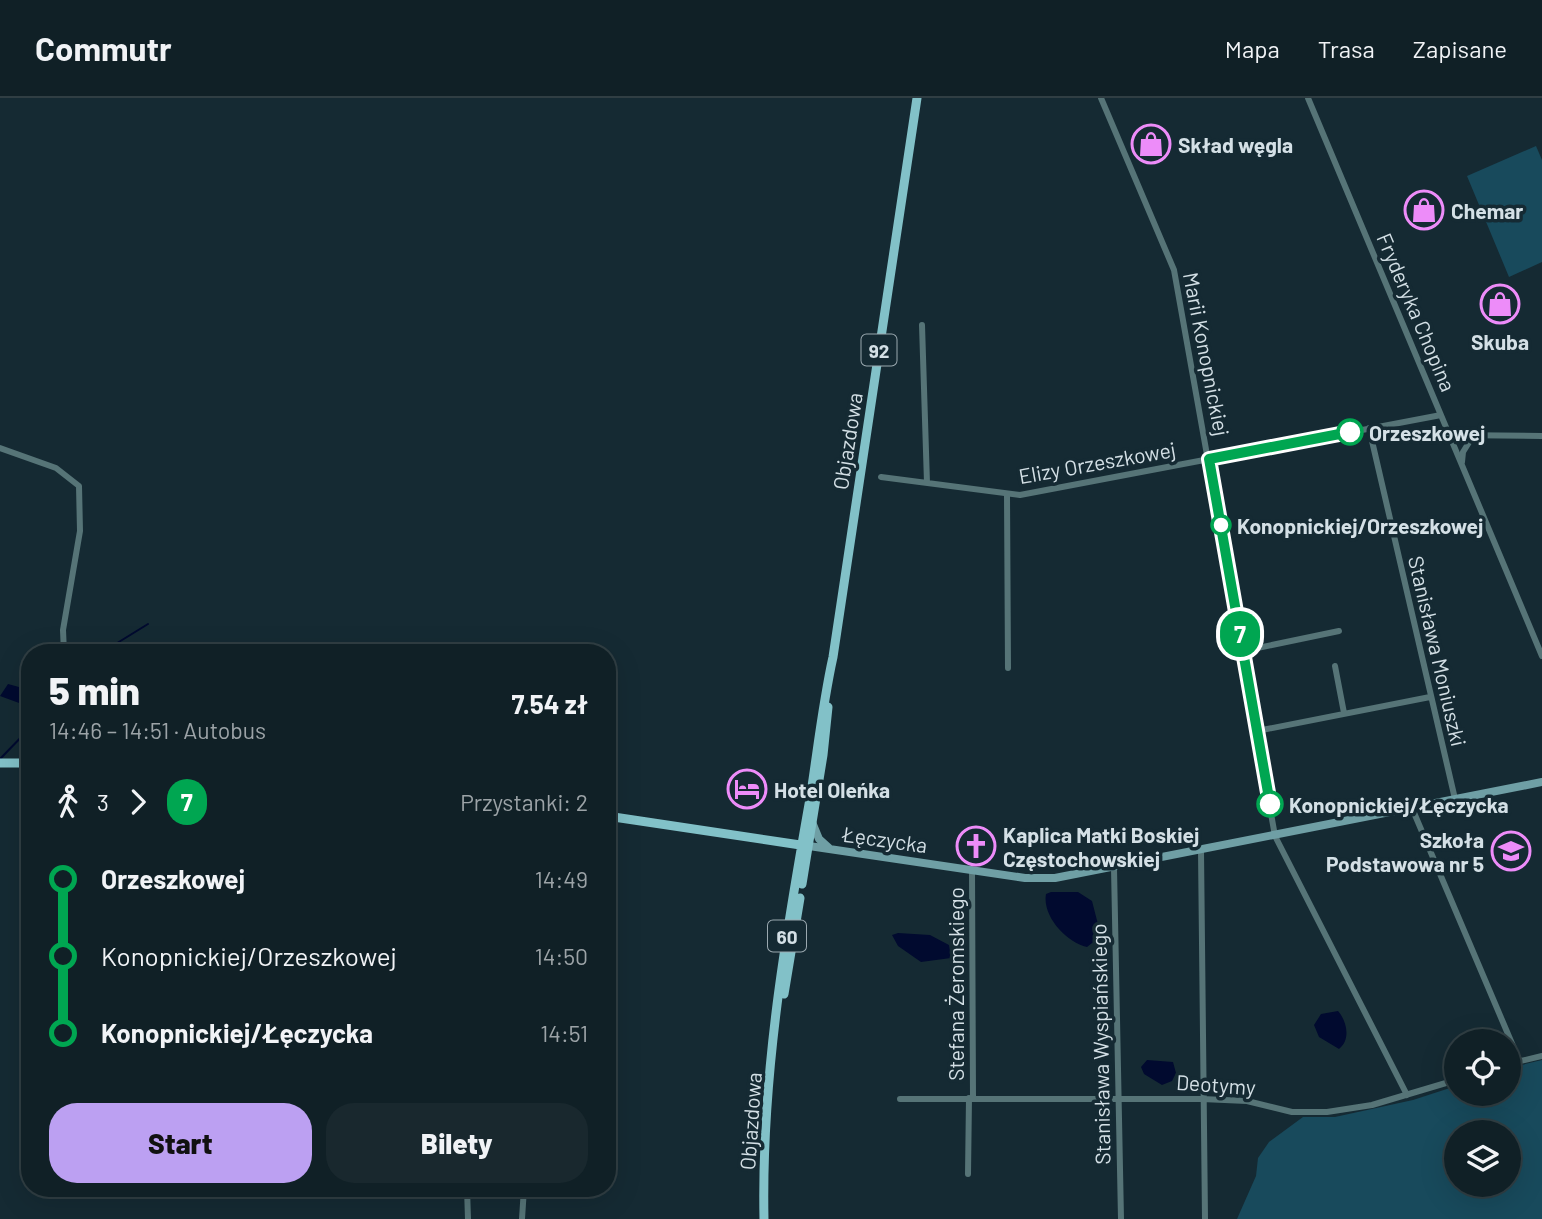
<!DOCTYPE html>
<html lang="pl">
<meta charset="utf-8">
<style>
:root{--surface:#102026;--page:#19282e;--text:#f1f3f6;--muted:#9ca3a7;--line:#303e43;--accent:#bca0f2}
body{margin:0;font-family:Barlow,sans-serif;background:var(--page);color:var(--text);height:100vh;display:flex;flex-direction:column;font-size:26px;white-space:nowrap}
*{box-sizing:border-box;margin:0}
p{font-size:23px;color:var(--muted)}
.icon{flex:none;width:38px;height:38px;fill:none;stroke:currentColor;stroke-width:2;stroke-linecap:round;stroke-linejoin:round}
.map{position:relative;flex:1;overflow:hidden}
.sheet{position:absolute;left:21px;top:546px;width:595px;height:553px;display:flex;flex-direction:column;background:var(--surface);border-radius:28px;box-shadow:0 7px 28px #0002,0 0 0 2px var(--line)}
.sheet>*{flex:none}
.badge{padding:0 14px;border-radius:23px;font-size:24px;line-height:46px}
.controls{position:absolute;left:1444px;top:931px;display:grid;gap:14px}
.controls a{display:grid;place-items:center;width:77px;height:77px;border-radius:50%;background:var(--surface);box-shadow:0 7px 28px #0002,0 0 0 2px var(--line);font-size:35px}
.map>.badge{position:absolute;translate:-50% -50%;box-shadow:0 0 0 4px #fff}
.legs{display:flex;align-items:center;gap:10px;height:77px;padding:0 28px;font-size:23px}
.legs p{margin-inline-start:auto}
.overview{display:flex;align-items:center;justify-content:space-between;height:119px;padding:0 28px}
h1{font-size:38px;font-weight:800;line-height:52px}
.action{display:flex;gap:14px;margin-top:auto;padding:14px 28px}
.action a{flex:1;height:80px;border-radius:28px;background:var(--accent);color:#111;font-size:28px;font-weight:800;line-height:80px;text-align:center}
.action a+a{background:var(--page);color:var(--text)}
ul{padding:0 28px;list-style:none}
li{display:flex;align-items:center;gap:24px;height:77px;font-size:26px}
li i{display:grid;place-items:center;width:10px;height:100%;margin:0 9px;background:currentColor}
li i::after{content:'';width:18px;height:18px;margin:-9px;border:5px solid;border-radius:50%;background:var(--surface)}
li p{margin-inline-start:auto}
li:first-child i{background:linear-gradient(#0000 50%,currentColor 0)}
li:last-child i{background:linear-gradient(currentColor 50%,#0000 0)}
header{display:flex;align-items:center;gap:42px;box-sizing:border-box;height:98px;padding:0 35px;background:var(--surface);border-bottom:2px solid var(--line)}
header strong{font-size:33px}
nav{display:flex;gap:38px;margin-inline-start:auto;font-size:24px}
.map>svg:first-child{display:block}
</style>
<header>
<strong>Commutr</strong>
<nav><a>Mapa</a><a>Trasa</a><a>Zapisane</a></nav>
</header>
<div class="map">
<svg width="1542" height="1121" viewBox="0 0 1542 1121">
<rect width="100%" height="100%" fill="#152a33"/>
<path fill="#184a5c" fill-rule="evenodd" d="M1536,48L1542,62V164L1509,179L1467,78Z
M1542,962V1121H1237L1256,1078L1258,1060L1269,1044L1303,1019H1335L1413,1002L1456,988V996H1508L1509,970ZM1508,1034V1087H1456V1034Z"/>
<path fill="#010a2f" d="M8,586L30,592V609L0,598Z
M1051,794H1078L1092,803L1101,838L1087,849C1066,844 1042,818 1046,796Z
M898,835L930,837L949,847L951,860L921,864L898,848L892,837Z
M1338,913C1347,923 1351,942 1339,951L1319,939L1314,927L1321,916Z
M1147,962L1173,964L1176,975L1172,983L1162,987L1144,976L1141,969Z"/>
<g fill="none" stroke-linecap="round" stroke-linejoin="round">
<path stroke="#010a2f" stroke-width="2" d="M101,555L148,526
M0,661L30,630"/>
<path stroke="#567477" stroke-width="6" d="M1101,0L1174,172L1275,738L1407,997
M1308,0L1542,558
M922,227L927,385
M1369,330L1455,701
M1450,337L1542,338
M0,350L56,370L79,388L80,433L63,532L64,555
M1462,364L1463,354L1473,338
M881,379L1020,397L1441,317
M1007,397L1008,570
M1243,553L1339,533
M1335,568L1344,615
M1257,633L1430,599
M1412,710L1519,962
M1201,753L1205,1121
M1114,770L1121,1121
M972,772L973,1000
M1508,966L1542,958
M900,1001H1202L1247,1003L1292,1014H1327L1372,1007L1456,982
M968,1076L969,1000
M467,1090L468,1121
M522,1121L524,1090"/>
<path stroke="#6f9fa5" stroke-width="8" d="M812,724L819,741L829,750
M809,748L1025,780H1055L1542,684"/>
<path stroke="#82c1c8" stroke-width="9" d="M0,665H30
M607,718L807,748
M802,786L823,657L828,609
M784,896L800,800
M764,1121C761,978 786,835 811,695C818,649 823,604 833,559L917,0"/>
</g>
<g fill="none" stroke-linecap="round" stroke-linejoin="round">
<defs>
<path id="line-1" d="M1270,706L1209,361L1350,334"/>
</defs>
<use href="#line-1" stroke="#fff" stroke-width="16"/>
<use href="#line-1" stroke="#00a651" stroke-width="10"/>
</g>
<defs>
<symbol id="shop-ring" viewBox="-11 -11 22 22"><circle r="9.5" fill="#152a33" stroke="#ed8cf9" stroke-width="1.5"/><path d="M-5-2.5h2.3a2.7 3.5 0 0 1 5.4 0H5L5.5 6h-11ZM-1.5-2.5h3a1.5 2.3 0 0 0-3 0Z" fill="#ed8cf9"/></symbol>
<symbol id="hotel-ring" viewBox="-11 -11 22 22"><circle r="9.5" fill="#152a33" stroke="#ed8cf9" stroke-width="1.5"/><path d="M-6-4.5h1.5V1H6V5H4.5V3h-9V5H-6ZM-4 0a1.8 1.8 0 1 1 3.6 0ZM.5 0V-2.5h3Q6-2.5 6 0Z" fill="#ed8cf9"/></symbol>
<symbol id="church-ring" viewBox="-11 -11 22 22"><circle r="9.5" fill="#152a33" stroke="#ed8cf9" stroke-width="1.5"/><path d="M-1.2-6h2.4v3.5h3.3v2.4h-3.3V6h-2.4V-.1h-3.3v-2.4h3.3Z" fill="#ed8cf9"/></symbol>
<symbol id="school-ring" viewBox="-11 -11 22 22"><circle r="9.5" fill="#152a33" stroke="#ed8cf9" stroke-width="1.5"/><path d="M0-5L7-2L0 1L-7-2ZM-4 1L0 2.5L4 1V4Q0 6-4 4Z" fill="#ed8cf9"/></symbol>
</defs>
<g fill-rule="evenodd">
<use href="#shop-ring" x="1129" y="24" width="44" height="44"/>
<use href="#shop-ring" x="1402" y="90" width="44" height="44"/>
<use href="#shop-ring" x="1478" y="184" width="44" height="44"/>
<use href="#hotel-ring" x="725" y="669" width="44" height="44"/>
<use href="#church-ring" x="954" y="726" width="44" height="44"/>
<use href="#school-ring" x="1489" y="731" width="44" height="44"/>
</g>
<g fill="#fff" stroke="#00a651" stroke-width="3.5">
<circle cx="1350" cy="334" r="12"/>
<circle cx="1221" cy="427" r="9"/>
<circle cx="1270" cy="706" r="12"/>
</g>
<g text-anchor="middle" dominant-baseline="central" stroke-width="7" stroke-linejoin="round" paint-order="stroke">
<g fill="#152a33" stroke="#9ba9b0" stroke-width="2">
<rect x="861.5" y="236.5" width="35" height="31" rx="5"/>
<rect x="768" y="822.5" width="38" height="31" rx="5"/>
</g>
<g font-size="19" font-weight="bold" fill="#d4e0e6">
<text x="879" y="252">92</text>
<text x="787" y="838">60</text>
</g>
<g font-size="21" font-weight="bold" fill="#d4e0e6" stroke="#152a33" text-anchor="start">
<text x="1178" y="46">Skład węgla</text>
<text x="1451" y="112">Chemar</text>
<text x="1500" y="243" text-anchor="middle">Skuba</text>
<text x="774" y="691">Hotel Oleńka</text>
<text x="1003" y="736">Kaplica Matki Boskiej<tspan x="1003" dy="24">Częstochowskiej</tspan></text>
<text x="1484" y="741" text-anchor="end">Szkoła<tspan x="1484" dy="24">Podstawowa nr 5</tspan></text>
</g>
<g font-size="21" fill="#d4e0e6" stroke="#152a33">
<text transform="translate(1417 214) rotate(67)">Fryderyka Chopina</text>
<text transform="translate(1207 256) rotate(79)">Marii Konopnickiej</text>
<text transform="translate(847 343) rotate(-81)">Objazdowa</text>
<text transform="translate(1097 364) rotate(-10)">Elizy Orzeszkowej</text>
<text transform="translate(1438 553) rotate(77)">Stanisława Moniuszki</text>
<text transform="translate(885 741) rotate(8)">Łęczycka</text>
<text transform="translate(955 886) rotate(-90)">Stefana Żeromskiego</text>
<text transform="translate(1100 946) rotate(-91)">Stanisława Wyspiańskiego</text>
<text transform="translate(1216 986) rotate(4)">Deotymy</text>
<text transform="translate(750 1023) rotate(-86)">Objazdowa</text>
</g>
<g font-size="21" font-weight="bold" fill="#d4e0e6" stroke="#152a33" text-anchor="start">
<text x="1369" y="334">Orzeszkowej</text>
<text x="1237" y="427">Konopnickiej/Orzeszkowej</text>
<text x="1289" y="706">Konopnickiej/Łęczycka</text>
</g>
</g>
</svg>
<div class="controls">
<a><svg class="icon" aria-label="locate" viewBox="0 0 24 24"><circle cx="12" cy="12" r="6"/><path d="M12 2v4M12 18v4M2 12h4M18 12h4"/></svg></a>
<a><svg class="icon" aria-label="layers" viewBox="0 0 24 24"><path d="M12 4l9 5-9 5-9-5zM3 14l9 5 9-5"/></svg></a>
</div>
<b class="badge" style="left:1240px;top:536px;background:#00a651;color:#fff">7</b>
<section class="sheet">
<div class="overview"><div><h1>5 min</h1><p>14:46 – 14:51 · Autobus</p></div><b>7.54 zł</b></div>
<div class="legs"><svg class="icon" aria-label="walk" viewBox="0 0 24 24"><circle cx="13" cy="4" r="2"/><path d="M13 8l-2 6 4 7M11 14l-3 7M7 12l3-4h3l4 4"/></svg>3<svg class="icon" aria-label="forward" viewBox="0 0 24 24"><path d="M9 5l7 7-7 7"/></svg><b class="badge" style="background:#00a651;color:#fff">7</b><p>Przystanki: 2</p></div>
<ul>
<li><i style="color:#00a651"></i><b>Orzeszkowej</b><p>14:49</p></li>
<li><i style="color:#00a651"></i><span>Konopnickiej/Orzeszkowej</span><p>14:50</p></li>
<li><i style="color:#00a651"></i><b>Konopnickiej/Łęczycka</b><p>14:51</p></li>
</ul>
<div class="action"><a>Start</a><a>Bilety</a></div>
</section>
</div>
